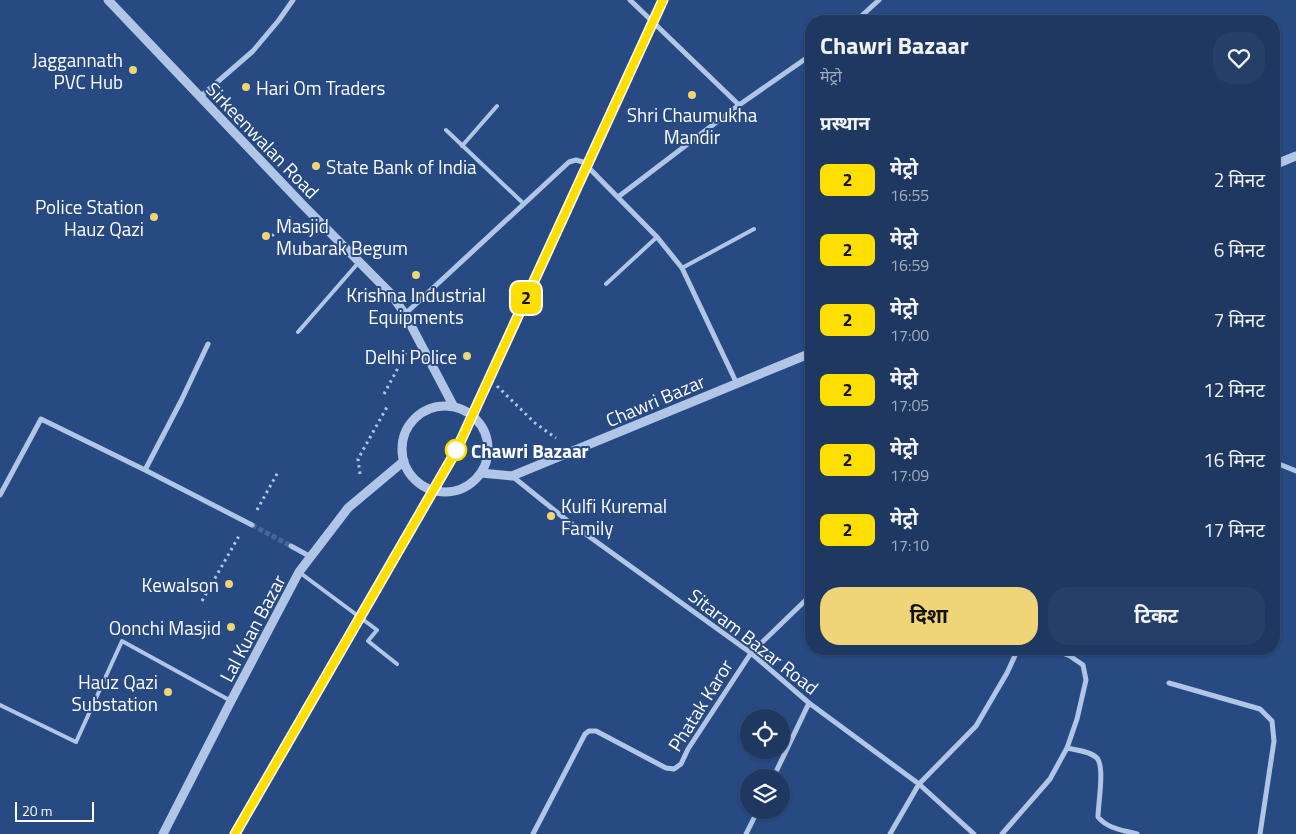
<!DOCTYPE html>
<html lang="hi">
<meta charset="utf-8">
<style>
:root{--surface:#1e3862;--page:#263f68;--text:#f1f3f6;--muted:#a1acbe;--line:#3c5277;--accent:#efd478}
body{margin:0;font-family:"Titillium Web","Noto Sans Devanagari",sans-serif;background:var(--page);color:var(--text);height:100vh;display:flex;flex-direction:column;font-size:19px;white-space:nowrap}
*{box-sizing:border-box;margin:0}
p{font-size:16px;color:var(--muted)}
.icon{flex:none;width:28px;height:28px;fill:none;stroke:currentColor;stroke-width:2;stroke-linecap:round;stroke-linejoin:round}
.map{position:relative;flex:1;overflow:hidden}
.drawer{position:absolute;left:805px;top:15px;width:475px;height:640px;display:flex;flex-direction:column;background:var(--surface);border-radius:20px;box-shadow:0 1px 4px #0004,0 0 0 1px var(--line)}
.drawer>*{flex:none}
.badge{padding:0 10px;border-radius:8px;font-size:18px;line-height:32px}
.controls{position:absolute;left:740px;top:709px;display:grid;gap:10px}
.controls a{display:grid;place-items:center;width:50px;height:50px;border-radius:50%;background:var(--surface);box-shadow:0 1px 4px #0004,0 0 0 1px var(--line);font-size:25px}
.scale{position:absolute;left:15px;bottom:12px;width:79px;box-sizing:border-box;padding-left:5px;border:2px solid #fff;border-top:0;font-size:14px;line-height:18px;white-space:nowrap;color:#fff;-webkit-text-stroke:4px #284a83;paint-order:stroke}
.map>.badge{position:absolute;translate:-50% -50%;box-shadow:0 0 0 2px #fff}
h2{padding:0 15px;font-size:19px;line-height:45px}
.round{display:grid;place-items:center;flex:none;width:52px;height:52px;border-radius:20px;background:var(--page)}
.head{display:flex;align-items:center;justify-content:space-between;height:85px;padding:0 15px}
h1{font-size:24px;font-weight:700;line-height:38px}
.primary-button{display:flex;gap:10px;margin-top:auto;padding:10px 15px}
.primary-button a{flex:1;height:58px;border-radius:20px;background:var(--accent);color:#111;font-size:20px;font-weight:700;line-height:58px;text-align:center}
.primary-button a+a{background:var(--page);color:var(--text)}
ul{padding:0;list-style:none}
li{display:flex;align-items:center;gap:15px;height:70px;padding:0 15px}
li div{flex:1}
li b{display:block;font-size:19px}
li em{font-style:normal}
li .badge{min-width:55px;font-weight:700;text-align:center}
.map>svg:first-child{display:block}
</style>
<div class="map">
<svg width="1296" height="834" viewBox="0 0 1296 834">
<rect width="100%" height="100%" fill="#284a83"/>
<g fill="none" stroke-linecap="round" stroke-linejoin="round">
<path stroke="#486596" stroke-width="5" stroke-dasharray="5 2.5" stroke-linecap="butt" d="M252,525L291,546"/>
<path stroke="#b1c6e7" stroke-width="3" stroke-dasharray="2.5 4" stroke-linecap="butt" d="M272,236L291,217
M497,386L535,423L556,438
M384,394L406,353
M360,474L358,459L387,407
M257,510L278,472
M202,601L239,536"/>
<path stroke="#b1c6e7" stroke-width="4" d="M446,130L524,204
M462,146L497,106
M682,268L754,229
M606,284L657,237
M298,332L359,262
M299,572L377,630L368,641L397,664
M0,705L76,742L122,641L231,701"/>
<path stroke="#b1c6e7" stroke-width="5" d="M630,0L739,105
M856,21L879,0
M200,97L253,51L279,20L293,0
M618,197L739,105L811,55
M405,314L569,162L576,160L583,162L657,237L682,268L737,384
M1274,462L1296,471
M145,470L181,401L208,344
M512,476L569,522L751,653L809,703L919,784L974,834
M0,495L41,419L145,470L252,525
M291,546L311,557
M1169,683L1260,709L1272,721L1274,741L1260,834
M1067,748C1076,750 1090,751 1097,758C1105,767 1098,804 1098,817C1108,829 1123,830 1137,834
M773,778L809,703
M533,834L585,734L589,731H596L666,768L674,769L681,764L688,749L751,653L811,595
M746,834L758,810
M890,834L919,784L976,726L1007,673L1018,649
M1002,834L1050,779L1067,748L1077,719L1086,680L1083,665L1070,656L1053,649"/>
<path stroke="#b1c6e7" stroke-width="9" d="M108,0L303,205L390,293L405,314L454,407
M1274,165L1296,156
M402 449a43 43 0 1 1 86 0a43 43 0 1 1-86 0Z
M481,473L512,476L811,353
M163,834L231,701L299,572L348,508L404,461"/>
</g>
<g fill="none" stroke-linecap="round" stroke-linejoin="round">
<defs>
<path id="line" d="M235,834L456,451L663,0"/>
</defs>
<use href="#line" stroke="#fff" stroke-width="11"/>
<use href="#line" stroke="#ffdf00" stroke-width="8"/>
</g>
<g fill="#efd478" stroke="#284a83" stroke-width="2">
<circle cx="133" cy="70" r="5"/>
<circle cx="246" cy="87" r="5"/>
<circle cx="692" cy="95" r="5"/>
<circle cx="316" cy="166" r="5"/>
<circle cx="154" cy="217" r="5"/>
<circle cx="266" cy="236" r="5"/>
<circle cx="416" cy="275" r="5"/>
<circle cx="467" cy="356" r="5"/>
<circle cx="551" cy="516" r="5"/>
<circle cx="229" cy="584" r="5"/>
<circle cx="231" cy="627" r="5"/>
<circle cx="168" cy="692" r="5"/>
</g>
<circle fill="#fff" stroke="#ffdf00" stroke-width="2.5" cx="456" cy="450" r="10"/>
<g text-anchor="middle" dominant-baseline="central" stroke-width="4" stroke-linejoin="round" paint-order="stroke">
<g font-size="19" fill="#fff" stroke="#284a83" text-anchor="end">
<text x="123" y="59">Jaggannath<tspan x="123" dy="22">PVC Hub</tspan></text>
<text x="256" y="87" text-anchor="start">Hari Om Traders</text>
<text x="692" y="114" text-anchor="middle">Shri Chaumukha<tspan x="692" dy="22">Mandir</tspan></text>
<text x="326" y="166" text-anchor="start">State Bank of India</text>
<text x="144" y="206">Police Station<tspan x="144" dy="22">Hauz Qazi</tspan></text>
<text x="276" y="225" text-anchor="start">Masjid<tspan x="276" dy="22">Mubarak Begum</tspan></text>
<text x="416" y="294" text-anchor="middle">Krishna Industrial<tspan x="416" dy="22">Equipments</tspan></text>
<text x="457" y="356">Delhi Police</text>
<text x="561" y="505" text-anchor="start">Kulfi Kuremal<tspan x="561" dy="22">Family</tspan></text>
<text x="219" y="584">Kewalson</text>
<text x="221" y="627">Oonchi Masjid</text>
<text x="158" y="681">Hauz Qazi<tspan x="158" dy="22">Substation</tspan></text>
</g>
<g font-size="19" fill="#fff" stroke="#284a83">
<text transform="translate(263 140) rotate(46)">Sirkeenwalan Road</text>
<text transform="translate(655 400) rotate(-23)">Chawri Bazar</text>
<text transform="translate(252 628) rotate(-62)">Lal Kuan Bazar</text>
<text transform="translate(754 641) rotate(38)">Sitaram Bazar Road</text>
<text transform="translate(700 705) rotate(-58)">Phatak Karor</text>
</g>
<g font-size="19" font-weight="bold" fill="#fff" stroke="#284a83" text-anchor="start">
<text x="471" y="450">Chawri Bazaar</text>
</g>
</g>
</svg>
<div class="controls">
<a><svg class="icon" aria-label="locate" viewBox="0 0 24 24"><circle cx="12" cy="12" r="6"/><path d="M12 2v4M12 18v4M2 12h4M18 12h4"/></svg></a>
<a><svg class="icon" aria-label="layers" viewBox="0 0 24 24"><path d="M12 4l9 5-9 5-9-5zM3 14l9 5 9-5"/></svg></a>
</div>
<div class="scale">20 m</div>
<b class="badge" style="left:526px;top:298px;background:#ffdf00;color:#111">2</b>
<section class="drawer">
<div class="head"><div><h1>Chawri Bazaar</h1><p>मेट्रो</p></div><a class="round"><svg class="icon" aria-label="heart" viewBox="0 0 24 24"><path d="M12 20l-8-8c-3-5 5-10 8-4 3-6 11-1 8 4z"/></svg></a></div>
<h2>प्रस्थान</h2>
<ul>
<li><span class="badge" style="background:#ffdf00;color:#111">2</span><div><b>मेट्रो</b><p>16:55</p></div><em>2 मिनट</em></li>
<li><span class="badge" style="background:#ffdf00;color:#111">2</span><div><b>मेट्रो</b><p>16:59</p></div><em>6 मिनट</em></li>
<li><span class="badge" style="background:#ffdf00;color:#111">2</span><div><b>मेट्रो</b><p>17:00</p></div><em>7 मिनट</em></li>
<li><span class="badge" style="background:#ffdf00;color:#111">2</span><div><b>मेट्रो</b><p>17:05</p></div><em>12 मिनट</em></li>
<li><span class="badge" style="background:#ffdf00;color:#111">2</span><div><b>मेट्रो</b><p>17:09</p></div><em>16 मिनट</em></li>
<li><span class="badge" style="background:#ffdf00;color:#111">2</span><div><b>मेट्रो</b><p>17:10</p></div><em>17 मिनट</em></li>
</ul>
<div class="primary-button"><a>दिशा</a><a>टिकट</a></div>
</section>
</div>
